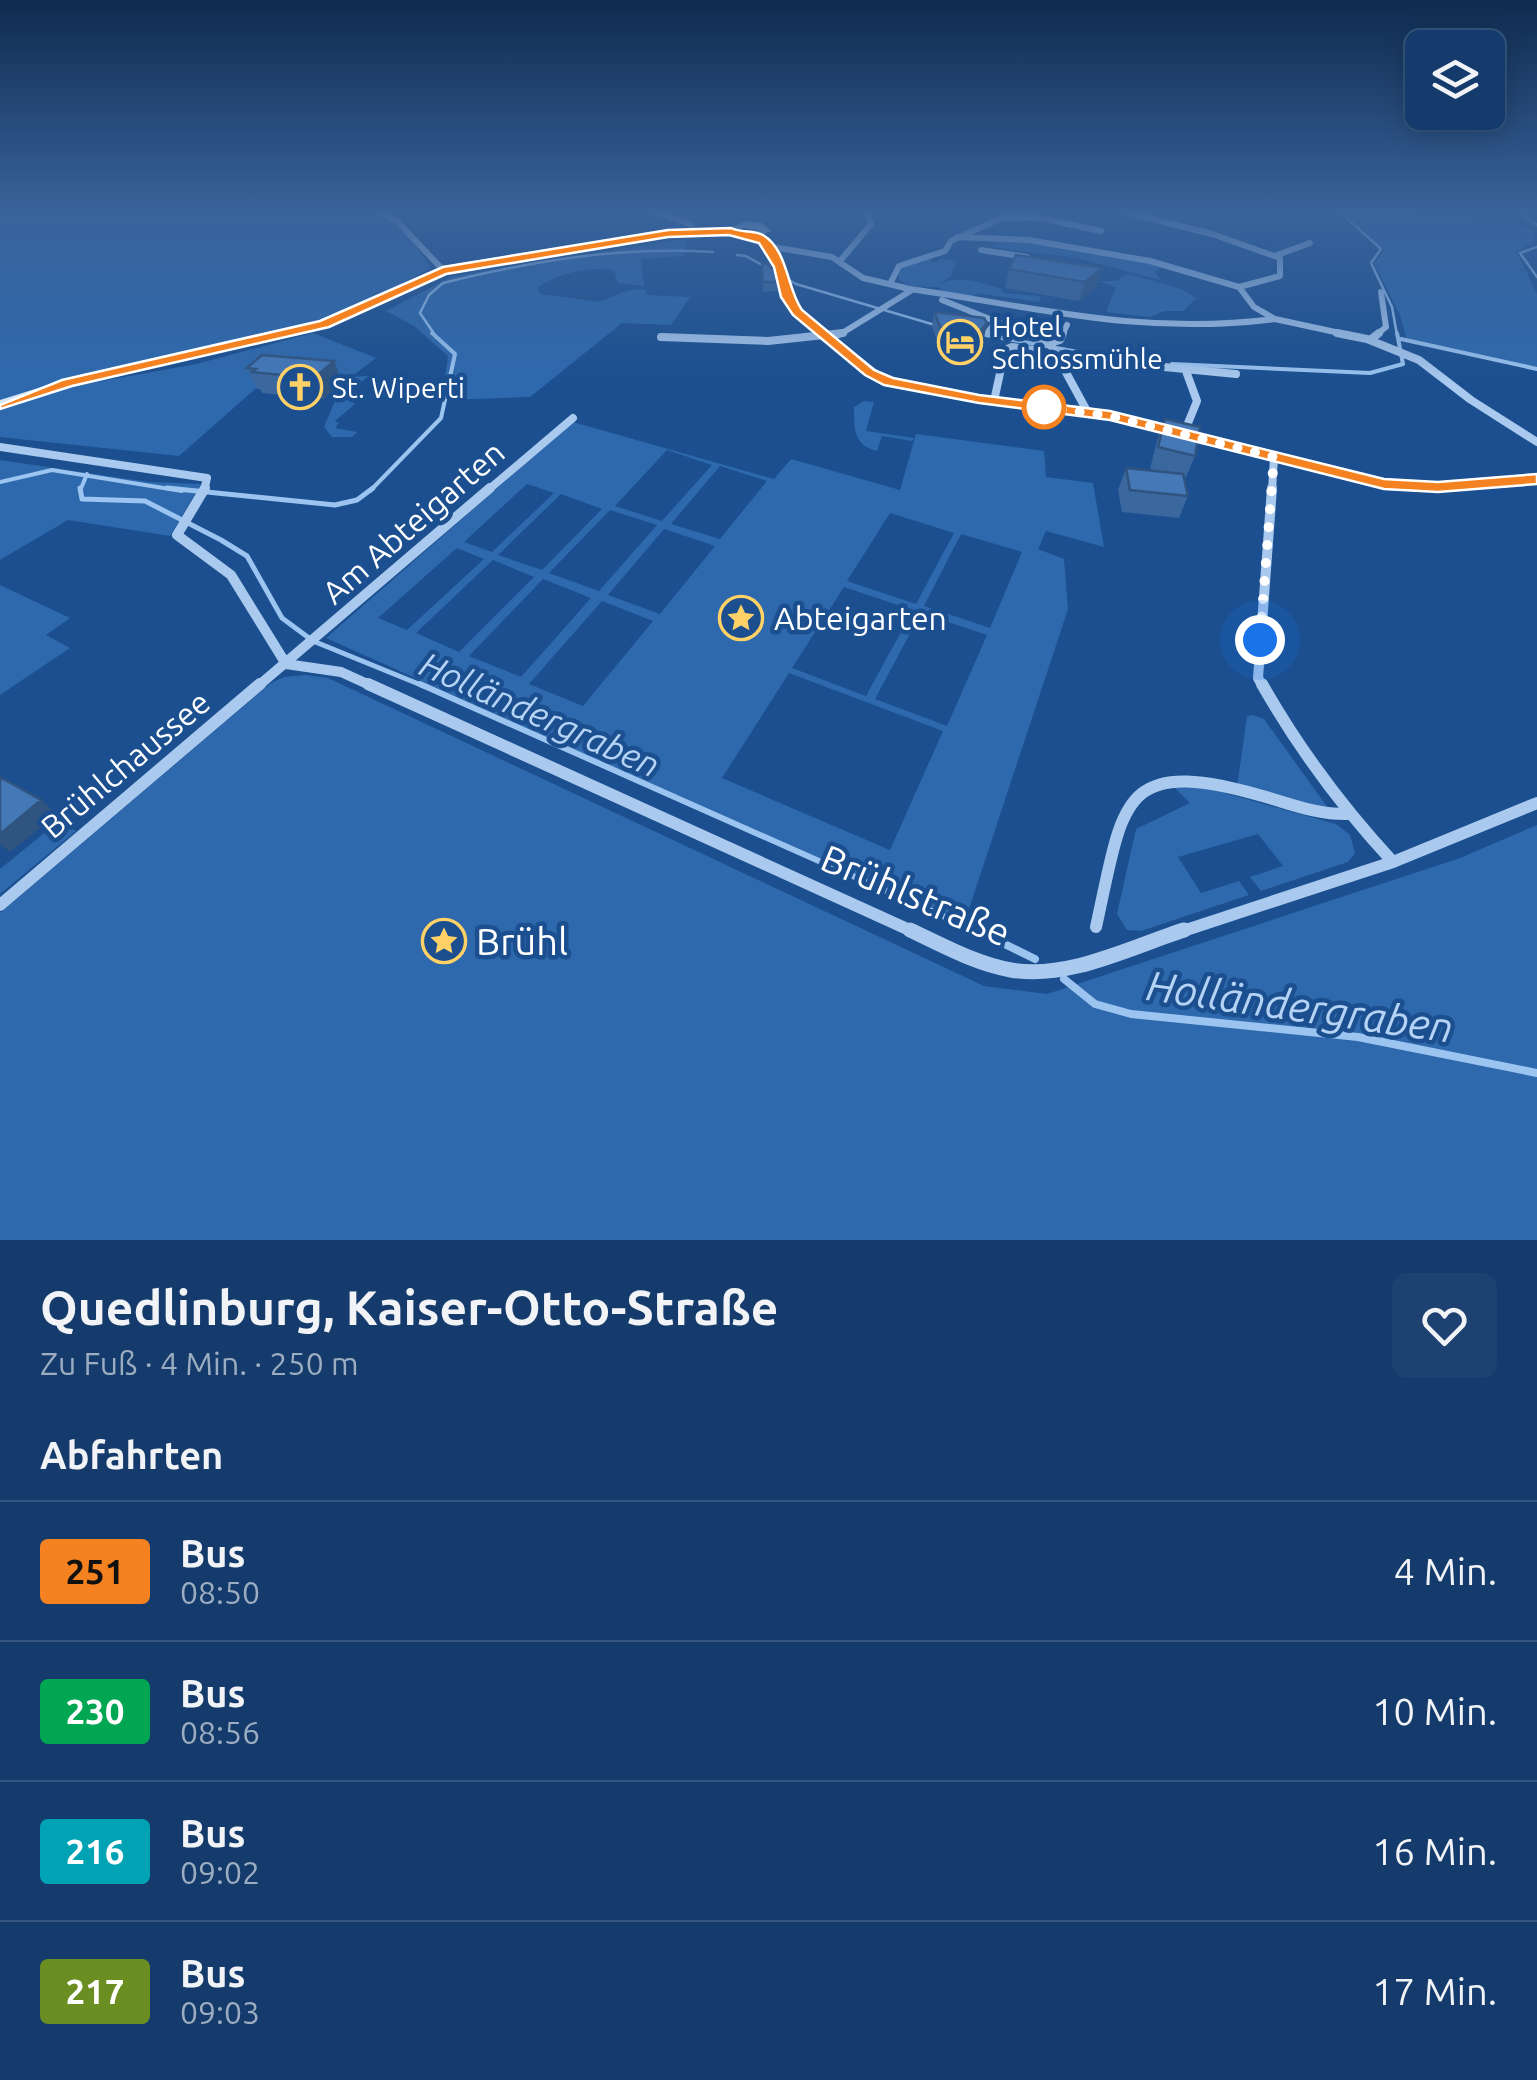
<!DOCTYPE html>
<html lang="de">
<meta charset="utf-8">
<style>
:root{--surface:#143b6b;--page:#1d4271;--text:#f1f3f6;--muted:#9dadc1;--line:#33557e}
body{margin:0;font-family:Ubuntu,sans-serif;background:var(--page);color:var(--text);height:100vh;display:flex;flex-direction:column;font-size:38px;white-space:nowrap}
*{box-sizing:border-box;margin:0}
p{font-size:32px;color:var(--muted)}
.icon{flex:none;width:55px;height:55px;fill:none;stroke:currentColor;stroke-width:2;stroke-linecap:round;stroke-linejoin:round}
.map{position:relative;height:1240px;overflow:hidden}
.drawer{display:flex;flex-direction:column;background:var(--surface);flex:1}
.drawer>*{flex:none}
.badge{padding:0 20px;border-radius:8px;font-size:35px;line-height:65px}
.tools{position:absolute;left:1405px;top:30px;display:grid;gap:20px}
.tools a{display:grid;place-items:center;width:100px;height:100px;border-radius:15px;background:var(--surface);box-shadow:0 5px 25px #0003,0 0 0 2px var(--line);font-size:50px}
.you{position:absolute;width:50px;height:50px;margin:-25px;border:8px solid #fff;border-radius:50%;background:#1a73e8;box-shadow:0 0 0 15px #1a73e833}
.map>.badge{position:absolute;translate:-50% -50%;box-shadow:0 0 0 5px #fff}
h2{padding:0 40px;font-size:38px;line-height:90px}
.round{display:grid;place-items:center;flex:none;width:105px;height:105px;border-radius:15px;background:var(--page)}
.summary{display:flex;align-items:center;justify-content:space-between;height:170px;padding:0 40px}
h1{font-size:48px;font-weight:600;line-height:75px}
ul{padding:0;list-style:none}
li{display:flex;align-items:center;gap:30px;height:140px;padding:0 40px;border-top:2px solid var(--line)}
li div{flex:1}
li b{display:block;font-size:38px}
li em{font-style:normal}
li .badge{min-width:110px;font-weight:700;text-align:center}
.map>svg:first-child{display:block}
</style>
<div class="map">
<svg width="1537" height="1240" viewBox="0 0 1537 1240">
<rect width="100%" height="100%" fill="#1b4f8f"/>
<path fill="#2e69ad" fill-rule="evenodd" d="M0,210H366L405,231L431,268C392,289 355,309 313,323C210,357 102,364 0,401Z
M1434,210L1535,230L1534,241L1517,252L1537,294V368L1407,341L1401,317L1374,263L1385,250L1341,211L1387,214Z
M687,238L684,256L641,259L644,286L618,283L614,270C589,266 557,273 537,288L541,294L600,302C619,294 622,290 645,289L648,295L690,297L671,325L622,323L530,397L442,400L448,356L414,326L386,311L453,276Z
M997,241C1053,244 1108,253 1162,267L1155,271L1160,280L1078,258L991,247Z
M929,259L933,261L930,264L941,259L956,261L951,276L939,285C957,273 982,284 1002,289V293L1041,296L1039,302L977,293L973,297L940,292L941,288C927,285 911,290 899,279L898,270Z
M1126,274L1182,289L1196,298L1183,311H1164L1150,317L1106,312L1116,287L1098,281H1116Z
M313,333L376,358L351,377L368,376L345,397L355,404L335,421L339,423L335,428L357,432L352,437H332L324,427L335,401L328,400L345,396L353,385H343L346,380L271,375L179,456L0,437V410L69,387L196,364Z
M864,401L874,402L866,431L914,438L912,441L882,436L877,451C853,445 854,428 854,407Z
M573,422L774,479L791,459L900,490L916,434L1044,451L1046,477L1093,483L1104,547L1046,531L1038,549L1064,559L1068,609L964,924L326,638ZM667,450L712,465L662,521L615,506ZM720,466L767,481L720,539L671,524ZM527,484L554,493L492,552L464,542ZM561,494L602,509L542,570L498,555ZM610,510L657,525L599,591L549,573ZM890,513L954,533L916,604L847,581ZM664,529L715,546L660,614L608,595ZM961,534L1022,552L990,628L924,606ZM457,548L484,559L407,630L378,618ZM493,560L534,577L459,652L416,633ZM543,579L591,598L521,677L469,656ZM844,587L913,610L866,696L792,668ZM602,601L653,621L583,706L529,684ZM921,613L987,635L947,726L875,699ZM789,673L943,731L890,850L722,778Z
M0,460L149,482L201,484L170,536L68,520L0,560Z
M0,585L70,618L46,635L70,648L0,695Z
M305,675L328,678L984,986L1047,994L1460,858L1537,825V1240H0V913L271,683L284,677Z
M1253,715L1264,719L1328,808L1237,787L1247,716Z
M1199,786L1336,824L1350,835L1355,853L1348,862L1261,891L1250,877L1283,866L1258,834L1178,857L1201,893L1239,881L1249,895L1141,931L1127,930L1117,914L1136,829L1190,803L1174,787Z
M59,821L76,831L0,894V869Z"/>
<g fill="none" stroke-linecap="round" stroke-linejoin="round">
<path stroke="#9cc4f0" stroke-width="2.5" d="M1338,210L1381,249L1371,263L1392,307L1397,335
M1514,210L1537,225
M1537,247L1520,253L1537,277
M737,255L746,256L796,284L935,325
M435,335L420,313L429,295L443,283C532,261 621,246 713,252"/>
<path stroke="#9cc4f0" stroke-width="4" d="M986,335L1116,359
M1401,339L1537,369
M1172,364L1370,373L1403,364L1397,333
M0,482L52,470L182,491
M80,491L87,474
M370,491L441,418L455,354L432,333"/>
<path stroke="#9cc4f0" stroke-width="5" d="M80,488L82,499L145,501L221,540L247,556L282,618L313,641L426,687
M167,488L335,505L357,500L373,488"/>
<path stroke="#9cc4f0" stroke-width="6" d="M420,684L981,933"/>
<path stroke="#9cc4f0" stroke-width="8" d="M976,930L1035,959
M1064,979L1095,1004L1131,1014L1358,1037L1537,1073"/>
<path stroke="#a9c9ee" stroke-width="6" d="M375,210L397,221L443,270
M649,210L688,223L696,232
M1117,210L1212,234L1280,258V276L1239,287
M1350,210H1412
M1035,217L1101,231
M1006,218L1035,217L1039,210
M758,237L772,254L795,309L827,335
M958,237L1029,240L1150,261L1239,287L1254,307L1275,319L1349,335
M767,246L832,257L863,278L906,288
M981,250L1027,257
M1277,255L1310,243
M840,261L871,224L867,210
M890,284L899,266L945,251L951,241L1019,210
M904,288C1036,307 1139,336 1275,319
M942,300L1030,335
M988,332L997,320
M839,335L912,290
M1062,335L1067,325
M1376,335L1386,327L1381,292"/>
<path stroke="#a9c9ee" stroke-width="8" d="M824,333L883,380L979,399L1087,411L1171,430
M1024,333L1050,343L1060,340L1063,333
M1337,333L1367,339L1419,360L1471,400L1537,442
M661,337L768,341L843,333
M1370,340L1379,333
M1050,343L1087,411
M1103,361L1236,374
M994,401L1005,350L1012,347L1040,351
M1184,433L1197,401L1186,371
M1187,434L1384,484L1438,487L1537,479
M0,447L207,478L204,491
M487,491L573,418
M1272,491L1274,457"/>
<path stroke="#a9c9ee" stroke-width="10" d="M205,488L177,535L231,575L286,664
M286,664L341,672L374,687
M257,687L490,488
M1263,687L1258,678L1272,488"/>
<path stroke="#a9c9ee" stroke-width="12" d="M368,684L916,933
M1262,684C1299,749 1342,807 1393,862
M0,905L260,684
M1096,927C1124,801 1119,754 1266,797C1294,805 1319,815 1349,814
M1177,933L1393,862L1537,803"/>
<path stroke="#a9c9ee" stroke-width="15" d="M910,930C942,945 976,964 1011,970C1068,980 1131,947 1184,930"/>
<path fill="#d6e6fa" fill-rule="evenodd" d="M748,221L762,223L771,231L747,241L729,234L668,236L446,273L326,328L71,386L0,410V400L67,379L317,322L443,266L668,230L728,228ZM743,228L758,230L747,234L739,230Z"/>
</g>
<path fill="#3a679d" d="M935,210H960L962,215L960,224L937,225Z
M762,261L777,282V291L763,292Z
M1102,268L1096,287L1079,301L1005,288L1009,269Z
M934,312L984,338L968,357L940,348L932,327Z
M247,368L342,382L323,399L262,393L260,389H257Z
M1165,419L1195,456L1186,477H1183L1188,496L1179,518L1122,512L1118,490L1126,468L1161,472L1150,469L1157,441Z"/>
<path fill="#305480" d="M1102,268L1096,287L1079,301L1085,282Z
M987,323L984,338L968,357L970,342Z
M334,361L342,382L323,399L314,378Z
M41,800L57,814L10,852L0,844V834Z"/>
<path fill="#4478b7" stroke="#305480" stroke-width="2.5" d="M937,210H960L962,215L938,216Z
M1016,255L1102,268L1085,282L1009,269Z
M762,261L775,270L777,282H763Z
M934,312L984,318L987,323L970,342L943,333Z
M262,355L334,361L314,378L252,372L256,369L247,368Z
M1165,419L1200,427L1195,456L1158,447Z
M1126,468L1183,474L1188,496L1130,490Z
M0,777L41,800L0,834Z"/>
<linearGradient id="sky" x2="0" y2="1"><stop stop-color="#0f2b4f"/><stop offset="0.55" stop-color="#39639b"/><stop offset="1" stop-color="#39639b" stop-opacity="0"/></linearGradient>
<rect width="1537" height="383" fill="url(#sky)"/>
<path fill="#f58220" stroke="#fff" stroke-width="2.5" d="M731,228C741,233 754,230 763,235C788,250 787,289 802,310L874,370L893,378L979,395L1110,411L1384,479L1438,482L1537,474V484L1438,492L1384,489L1110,420L979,403L884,385L865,375L793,315L781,297L774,267L759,243L729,235L668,237L446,274L329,327L72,386L0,409V405L62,380L320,321L443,267L668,230Z"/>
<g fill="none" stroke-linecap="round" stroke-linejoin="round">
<path stroke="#fff" stroke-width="10" stroke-dasharray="0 18" d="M1044,407L1110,416L1274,457L1260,640"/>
</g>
<defs>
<symbol id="hotel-ring" viewBox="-11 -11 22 22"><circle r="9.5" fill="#1b4f8f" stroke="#ffd166" stroke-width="1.5"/><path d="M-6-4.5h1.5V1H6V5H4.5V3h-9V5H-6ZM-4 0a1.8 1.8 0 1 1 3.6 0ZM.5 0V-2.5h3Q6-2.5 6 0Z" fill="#ffd166"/></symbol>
<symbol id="church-ring" viewBox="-11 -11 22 22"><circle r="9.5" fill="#1b4f8f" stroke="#ffd166" stroke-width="1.5"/><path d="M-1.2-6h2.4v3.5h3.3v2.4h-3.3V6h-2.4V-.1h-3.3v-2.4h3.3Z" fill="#ffd166"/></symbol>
<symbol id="sight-ring" viewBox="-11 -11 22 22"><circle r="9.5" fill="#1b4f8f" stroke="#ffd166" stroke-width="1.5"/><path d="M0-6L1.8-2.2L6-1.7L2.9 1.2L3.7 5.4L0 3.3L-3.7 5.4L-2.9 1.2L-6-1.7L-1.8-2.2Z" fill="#ffd166"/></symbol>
</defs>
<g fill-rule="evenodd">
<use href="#hotel-ring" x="935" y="317" width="50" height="50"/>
<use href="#church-ring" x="275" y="362" width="50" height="50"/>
<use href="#sight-ring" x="716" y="593" width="50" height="50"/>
<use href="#sight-ring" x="419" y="916" width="50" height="50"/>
</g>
<circle fill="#fff" stroke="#f58220" stroke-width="5" cx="1044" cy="407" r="20"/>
<g text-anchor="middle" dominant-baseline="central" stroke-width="9" stroke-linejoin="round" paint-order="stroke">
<g font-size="28" fill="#fff" stroke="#1b4f8f" text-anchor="start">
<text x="992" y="326">Hotel<tspan x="992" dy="32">Schlossmühle</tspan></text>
<text x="332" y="387">St. Wiperti</text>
</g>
<g font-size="32" fill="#fff" stroke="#1b4f8f">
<text transform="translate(413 522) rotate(-41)">Am Abteigarten</text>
<text transform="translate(125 764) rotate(-40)">Brühlchaussee</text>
</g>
<g font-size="32" fill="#fff" stroke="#1b4f8f" text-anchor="start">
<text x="774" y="618">Abteigarten</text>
</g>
<g font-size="35" font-style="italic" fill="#b5d3f5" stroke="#1b4f8f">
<text transform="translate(540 714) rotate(24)">Holländergraben</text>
</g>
<g font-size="38" fill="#fff" stroke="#1b4f8f">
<text transform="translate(916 895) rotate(23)">Brühlstraße</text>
</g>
<g font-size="38" fill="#fff" stroke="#1b4f8f" text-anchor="start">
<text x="476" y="941">Brühl</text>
</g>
<g font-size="42" font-style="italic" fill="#b5d3f5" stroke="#1b4f8f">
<text transform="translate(1300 1006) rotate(8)">Holländergraben</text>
</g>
</g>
</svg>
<div class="tools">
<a><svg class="icon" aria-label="layers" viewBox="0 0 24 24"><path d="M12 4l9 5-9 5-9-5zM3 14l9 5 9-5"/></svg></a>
</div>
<div class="you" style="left:1260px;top:640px"></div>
</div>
<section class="drawer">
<div class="summary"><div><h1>Quedlinburg, Kaiser-Otto-Straße</h1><p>Zu Fuß · 4 Min. · 250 m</p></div><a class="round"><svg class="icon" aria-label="heart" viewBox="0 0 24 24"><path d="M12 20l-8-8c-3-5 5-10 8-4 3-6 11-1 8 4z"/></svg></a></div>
<h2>Abfahrten</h2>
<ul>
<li><span class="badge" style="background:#f58220;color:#111">251</span><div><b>Bus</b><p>08:50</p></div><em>4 Min.</em></li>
<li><span class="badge" style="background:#00a651;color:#fff">230</span><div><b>Bus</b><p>08:56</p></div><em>10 Min.</em></li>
<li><span class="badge" style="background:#00a3b4;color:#fff">216</span><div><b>Bus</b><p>09:02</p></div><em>16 Min.</em></li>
<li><span class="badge" style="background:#6b8e23;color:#fff">217</span><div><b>Bus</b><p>09:03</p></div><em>17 Min.</em></li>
</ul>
</section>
